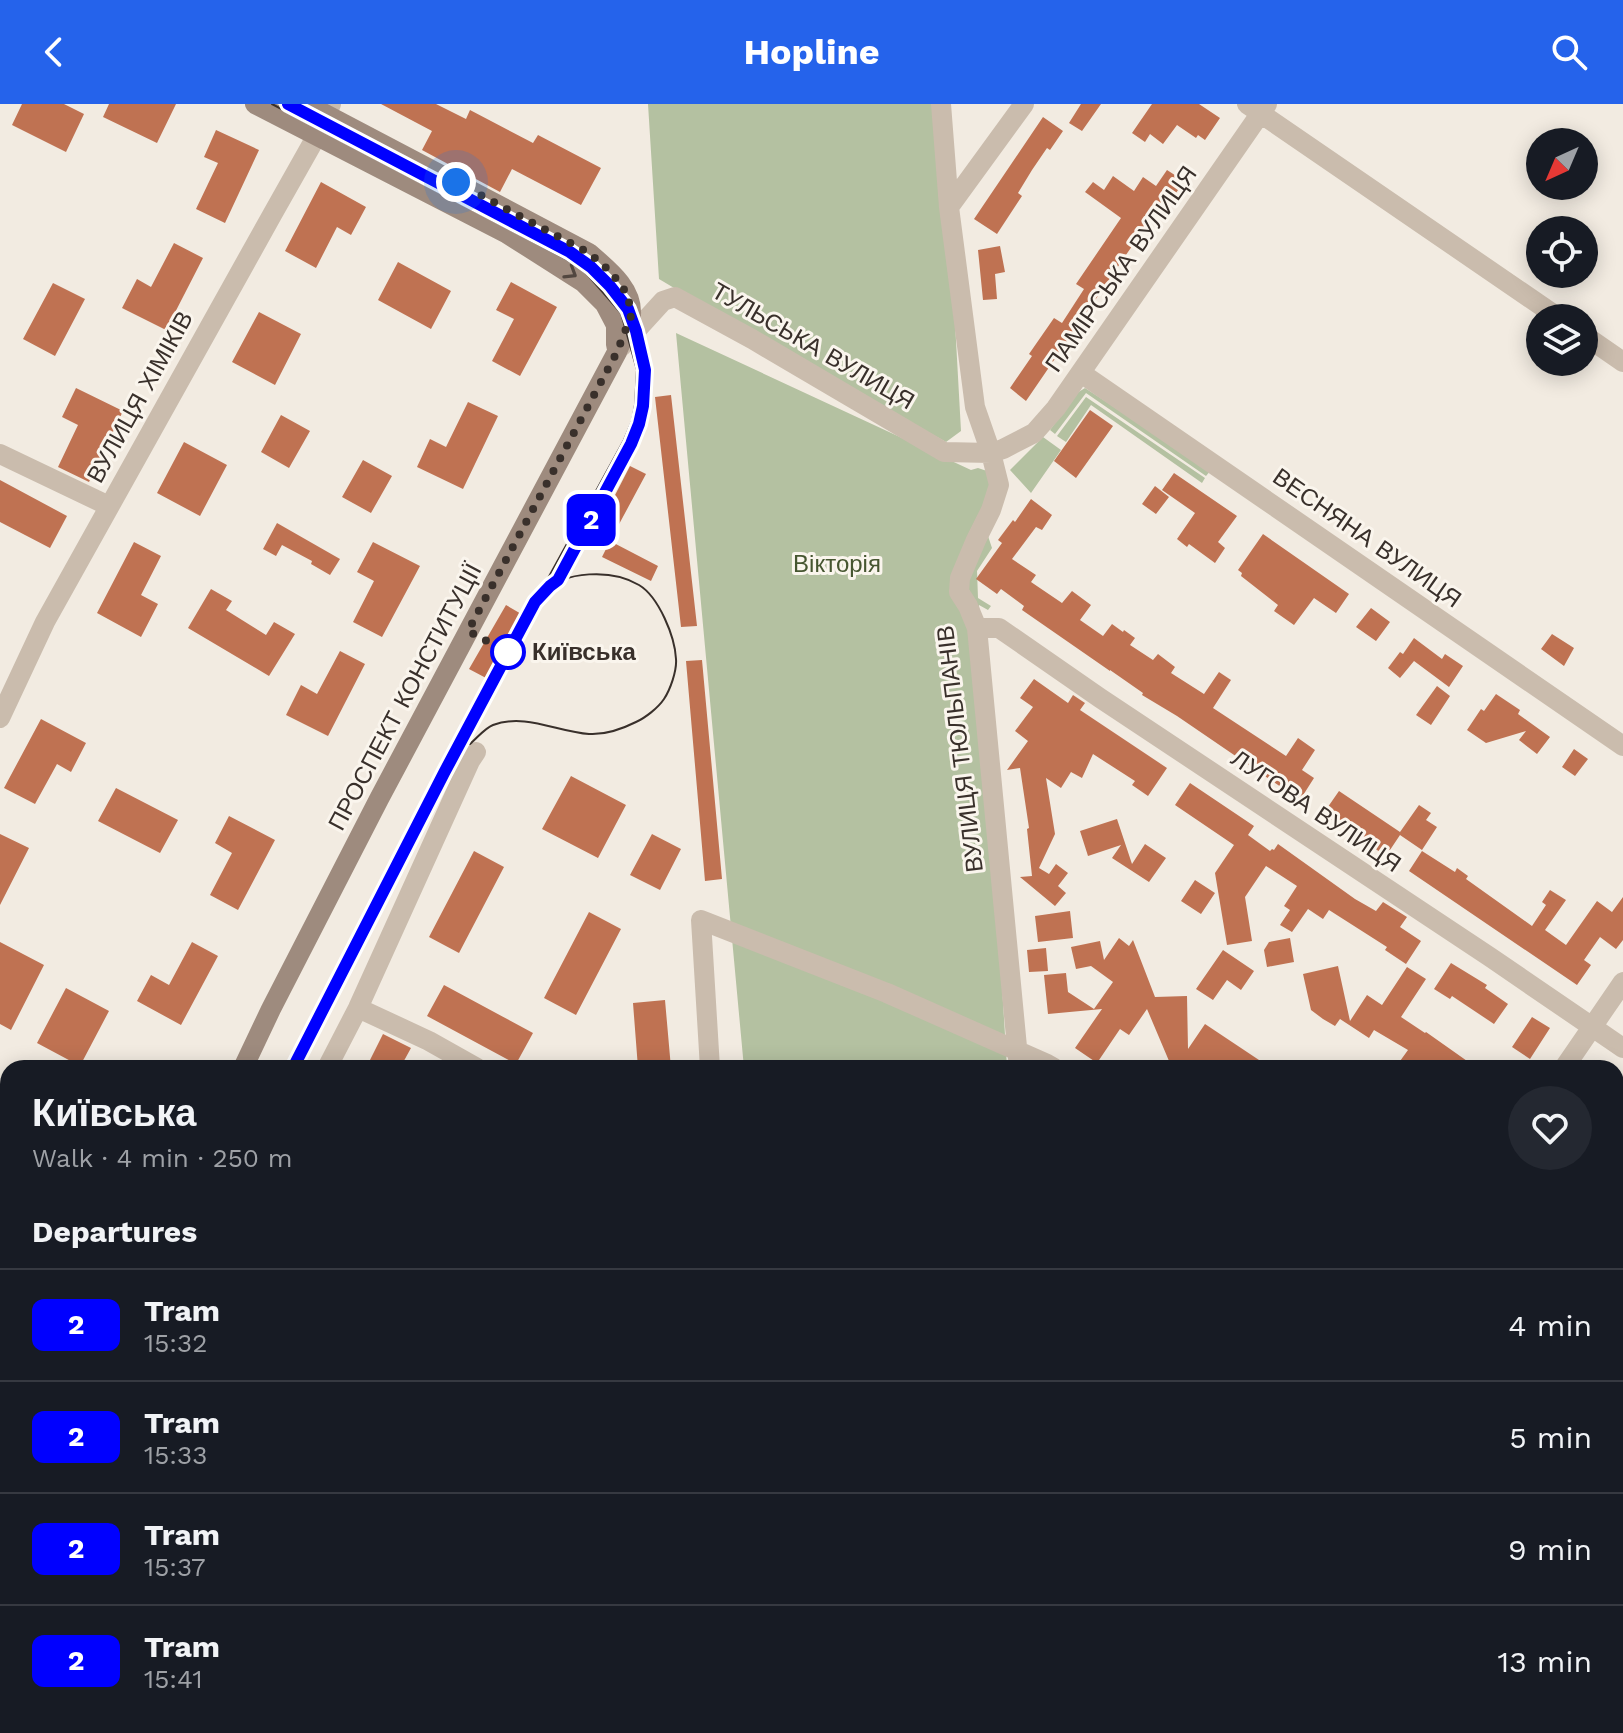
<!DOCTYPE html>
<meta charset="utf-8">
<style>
:root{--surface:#171b24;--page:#242831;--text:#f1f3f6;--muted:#9ea1a6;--line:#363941;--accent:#2563eb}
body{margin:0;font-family:"Work Sans",sans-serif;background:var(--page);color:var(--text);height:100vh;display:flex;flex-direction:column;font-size:30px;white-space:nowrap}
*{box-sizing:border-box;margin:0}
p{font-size:26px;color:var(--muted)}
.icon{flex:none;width:44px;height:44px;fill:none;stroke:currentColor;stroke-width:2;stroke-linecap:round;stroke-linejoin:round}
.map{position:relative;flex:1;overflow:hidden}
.details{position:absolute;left:0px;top:956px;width:1624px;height:674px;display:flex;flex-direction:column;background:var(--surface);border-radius:24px 24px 0 0;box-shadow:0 4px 20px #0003}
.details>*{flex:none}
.badge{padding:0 16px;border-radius:12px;font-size:28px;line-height:52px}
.needle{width:52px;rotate:224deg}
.controls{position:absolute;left:1526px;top:24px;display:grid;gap:16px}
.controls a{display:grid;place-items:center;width:72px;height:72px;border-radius:50%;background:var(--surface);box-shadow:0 4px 20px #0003;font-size:40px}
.you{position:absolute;width:40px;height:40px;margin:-20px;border:6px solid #fff;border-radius:50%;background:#1a73e8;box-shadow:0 0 0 12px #1a73e833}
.map>.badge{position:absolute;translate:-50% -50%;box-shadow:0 0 0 4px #fff}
h2{padding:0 32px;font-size:30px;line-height:72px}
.round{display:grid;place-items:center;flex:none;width:84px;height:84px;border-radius:42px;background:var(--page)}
.head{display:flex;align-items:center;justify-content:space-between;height:136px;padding:0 32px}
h1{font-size:38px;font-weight:700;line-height:60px}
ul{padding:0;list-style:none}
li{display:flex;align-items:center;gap:24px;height:112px;padding:0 32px;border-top:2px solid var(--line)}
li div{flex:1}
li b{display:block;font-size:30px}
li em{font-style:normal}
li .badge{min-width:88px;font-weight:700;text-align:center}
header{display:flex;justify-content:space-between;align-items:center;height:104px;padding:0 32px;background:var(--accent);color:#fff;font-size:36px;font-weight:700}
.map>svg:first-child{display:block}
</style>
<header><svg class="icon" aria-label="back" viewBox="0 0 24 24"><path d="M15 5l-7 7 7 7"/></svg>Hopline<svg class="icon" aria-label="search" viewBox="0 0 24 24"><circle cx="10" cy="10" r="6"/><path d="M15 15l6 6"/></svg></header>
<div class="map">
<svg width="1623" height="1629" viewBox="0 0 1623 1629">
<rect width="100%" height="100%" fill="#f2ebe1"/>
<path fill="#b4c1a1" d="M648,0H937L950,128L961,327L946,338L753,231L659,175Z
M676,229L971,366L978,364L990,368L986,426L992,444L977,467L978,494L991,502L988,506L979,501L1007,964H744Z
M1085,284L1211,366L1206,372L1086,289L1055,330L1050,326L1077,289Z
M1086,293L1205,374L1202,379L1091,301L1066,338L1057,332Z
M1043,333L1061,346L1031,389L1010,366Z
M806,1622H1046L1047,1629H807Z"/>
<path fill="#bf7252" d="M22,0H64L84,10L66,48L12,21Z
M109,0H176L157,39L103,13Z
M381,0H436L466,15L470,6L533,39L538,31L601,64L581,101L512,65L500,88L422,46L432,27Z
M1081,0H1101L1082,27L1069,19Z
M1152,0H1199L1220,14L1205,36L1198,31L1196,34L1177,21L1163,40L1150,30L1145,38L1132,29Z
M1043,13L1063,27L1050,46L1047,44L1032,66L1018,89L1022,92L997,130L974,115Z
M216,26L259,46L225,119L196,105L218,59L204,53Z
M1167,66L1184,77L1176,89L1172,86L1154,110L1026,297L1010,284L1032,252L1029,250L1054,214L1062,219L1084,185L1076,180L1121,114L1085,88L1093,78L1104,86L1113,72L1134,87L1143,73L1156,82Z
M321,78L366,103L351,131L337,123L316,164L285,147Z
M174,139L203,154L166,226L122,204L137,175L151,183Z
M1000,142L1005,168L995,170L997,195L983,196L978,146Z
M398,158L451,187L431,225L378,196Z
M511,178L557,203L520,272L492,257L514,215L496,206Z
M53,179L85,195L55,252L23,235Z
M259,208L301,230L275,281L232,258Z
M76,284L123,307L89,378L58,363L78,321L62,313Z
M671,291L697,522L681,523L655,293Z
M468,298L498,312L463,385L417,363L430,335L446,343Z
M1090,306L1113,322L1076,374L1054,357Z
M281,311L310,327L289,364L261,348Z
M184,338L227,361L200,412L157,389Z
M363,356L392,372L371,409L342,393Z
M630,362L646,370L610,437L595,430Z
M1174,369L1237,412L1218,438L1225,444L1215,459L1189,440L1187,443L1177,435L1195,409L1162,386Z
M0,376L67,412L50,444L0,418Z
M1155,382L1169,393L1156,410L1142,400Z
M1031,395L1052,411L1042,426L1036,423L1012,455L1036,471L1031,478L1062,499L1072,487L1091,501L1080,516L1103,532L1112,520L1123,528L1124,526L1135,534L1130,541L1153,556L1158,550L1175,563L1171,569L1204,590L1219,568L1231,576L1213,604L1286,652L1298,634L1315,646L1302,666L1314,674L1300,696L1177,612L1142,591L1143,589L1110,566V567L1022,506L1024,502L1001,485L997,490L976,475L1002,439L998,436L1013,416L1015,418Z
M277,419L340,455L330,471L311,460L312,457L282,441L276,452L263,445Z
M1263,430L1349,490L1336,509L1314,494L1294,521L1274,507L1278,501L1241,472L1242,469L1238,466Z
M610,437L658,462L651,477L602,453Z
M134,438L161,452L141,491L158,500L141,533L97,509Z
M373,438L420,462L382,533L353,518L374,477L357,468Z
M211,485L232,497L226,506L266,531L274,518L295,530L269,572L188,524Z
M506,501L523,511L486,574L469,565Z
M1371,504L1390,518L1376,537L1356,523Z
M1552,530L1574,544L1564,562L1541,545Z
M1414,534L1442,555L1445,550L1463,562L1449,583L1414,557L1400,574L1388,564L1400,548L1403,550Z
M340,547L365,560L328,632L286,611L301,581L317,590Z
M702,556L722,775L705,777L686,557Z
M1034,575L1068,599L1073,591L1085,599L1080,606L1167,664L1148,692L1132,681L1135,677L1093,650L1082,674L1071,668L1061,684L1046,674L1055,730L1039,764L1049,770L1056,760L1068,769L1058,782L1066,789L1055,802L1020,773L1032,772L1027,725L1029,724L1020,664L1007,666L1028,637L1015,627L1033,603L1020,594Z
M1437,582L1450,592L1431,621L1416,611Z
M1496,590L1520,606L1518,610L1550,633L1537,650L1519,636L1526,627L1486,639L1467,626L1481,605L1484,607Z
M41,615L86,639L71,668L57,660L35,700L4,684Z
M1574,645L1588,655L1575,672L1562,663Z
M571,672L626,701L598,754L542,725Z
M1190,679L1254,722L1248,731L1270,747L1272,745L1274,746L1278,740L1355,795L1376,807L1383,798L1407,813L1400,823L1421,837L1406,860L1385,846L1387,843L1329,806L1323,815L1308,805L1292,828L1280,821L1290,806L1284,802L1297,782L1266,762L1245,793L1252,837L1227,841L1215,769L1234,741L1175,701Z
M116,684L178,716L160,749L98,717Z
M1339,687L1400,728L1419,701L1431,709L1426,716L1437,723L1422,746L1400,731L1386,752L1323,710Z
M229,712L275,736L238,806L210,791L232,749L215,739Z
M1117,715L1132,760L1145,740L1166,754L1149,778L1112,754L1121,741L1088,752L1080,727Z
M0,730L29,744L0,801Z
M652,730L681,745L660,786L630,771Z
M474,747L504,763L459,849L429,833Z
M1422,747L1455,768L1457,764L1468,772L1466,775L1532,822L1546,801L1542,798L1550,786L1566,796L1545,826L1566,841L1597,797L1612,808L1623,793V836L1616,845L1600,833L1584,856L1591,861L1577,881L1409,767Z
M1195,776L1215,789L1201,810L1181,797Z
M1070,807L1073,834L1038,838L1035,812Z
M589,808L621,825L576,911L544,894Z
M1119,834L1129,842L1133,836L1155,893L1187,892L1188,945L1205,920L1271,964H1172L1147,905L1129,931L1120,925L1097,959L1075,944L1102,905L1048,910L1044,871L1066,869L1068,888L1094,905L1113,878L1091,862L1076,865L1071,843L1100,837L1104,856Z
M1290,834L1294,858L1267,863L1264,846L1269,838Z
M0,838L44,861L11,926L0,920Z
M192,838L218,852L181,921L137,897L151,871L169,881Z
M1046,844L1048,867L1029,868L1027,846Z
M1223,846L1254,867L1241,886L1227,876L1213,896L1196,885Z
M1451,859L1487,881L1485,884L1508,900L1494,920L1452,892L1450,895L1434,885Z
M1338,862L1350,917L1367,891L1382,901L1407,863L1426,875L1401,913L1425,929L1426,928L1477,964H1395L1408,946L1374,926L1369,934L1340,915L1335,922L1323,915L1311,906L1303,870Z
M444,881L533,929L516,960L427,912Z
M66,884L109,907L80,962L37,939Z
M665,896L671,964H638L633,899Z
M1532,913L1550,924L1530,955L1512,943Z
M383,930L411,944L400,964H366Z"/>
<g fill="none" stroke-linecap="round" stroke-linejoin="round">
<path stroke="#cabcad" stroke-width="20" d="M941,0L949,103L975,303L991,349L999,381L991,406L976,436L960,474L959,488L968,502L977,524L1019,964
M1247,0L1559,214
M949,103L1024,0
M1584,231L1623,258
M621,243L663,197L675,193L752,235L944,348L991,349L1003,345L1034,329L1056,304L1267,0
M1081,269L1623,642
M0,350L109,402
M977,524H999L1100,594L1490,853L1623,944
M0,614L45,518L272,111L316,33L331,0
M358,904L429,937L477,964
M327,964L358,904L470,657L476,648
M710,964L701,816L887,889L1047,960L1054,964
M1564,964L1623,878
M1616,1413L1623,1403
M0,1584L8,1568
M724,1622L737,1629
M1082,1622L1083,1629
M613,1629L617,1622
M1114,1629L1119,1622
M1466,1629L1471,1622"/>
<path stroke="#9e8b7e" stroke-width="20" d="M255,0L506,129L583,178L605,200L616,221V241
M243,964L271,905L379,695L617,248C621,237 630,223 631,211C633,184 607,165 589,149L306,0
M0,1177L8,1182
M0,1422L8,1406"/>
<path stroke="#39302b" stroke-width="2" d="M272,0L566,155L586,169L621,209L637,266L635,301L632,317L624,336L535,498L444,669L293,964
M470,640C477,634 485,624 493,621C525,609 558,628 589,630C605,631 622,625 636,618C645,614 658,604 664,595C670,586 677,567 676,555C675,533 659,493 639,481C613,465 564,466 543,489
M0,1518L8,1504
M0,1537L8,1522"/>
</g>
<defs><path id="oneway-chevron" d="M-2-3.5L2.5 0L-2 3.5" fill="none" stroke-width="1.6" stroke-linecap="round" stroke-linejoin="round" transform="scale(2)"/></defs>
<use stroke="#524740" href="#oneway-chevron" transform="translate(571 169) rotate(32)"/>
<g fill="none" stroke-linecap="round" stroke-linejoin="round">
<defs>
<path id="line" d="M288,0L570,148L591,163L610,182L628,205L636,227L645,266L643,302L639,320L631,340L558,476L550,482L535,498L444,669L293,964"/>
</defs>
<use href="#line" stroke="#fff" stroke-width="18"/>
<use href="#line" stroke="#00f" stroke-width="12"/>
<path stroke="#39302b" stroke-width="8" stroke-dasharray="0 14.4" d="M456,78L589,149L611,168L628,191L631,212L617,248L468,527L508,548"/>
</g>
<circle fill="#fff" stroke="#00f" stroke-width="4" cx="508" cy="548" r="16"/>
<g text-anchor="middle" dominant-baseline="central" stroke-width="6" stroke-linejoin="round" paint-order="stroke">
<g font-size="24" fill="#39302b" stroke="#faf5ed">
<text transform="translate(1121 165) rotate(-55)">ПАМІРСЬКА ВУЛИЦЯ</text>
<text transform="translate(813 242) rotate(30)">ТУЛЬСЬКА ВУЛИЦЯ</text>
<text transform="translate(140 293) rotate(-61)">ВУЛИЦЯ ХІМІКІВ</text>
<text transform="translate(1367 434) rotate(35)">ВЕСНЯНА ВУЛИЦЯ</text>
<text transform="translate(405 593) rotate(-62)">ПРОСПЕКТ КОНСТИТУЦІЇ</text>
<text transform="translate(960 645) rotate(-97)">ВУЛИЦЯ ТЮЛЬПАНІВ</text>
<text transform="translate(1316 707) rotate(34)">ЛУГОВА ВУЛИЦЯ</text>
</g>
<g font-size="24" fill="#465630" stroke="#faf5ed">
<text x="837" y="460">Вікторія</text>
</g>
<g font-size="24" font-weight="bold" fill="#39302b" stroke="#faf5ed" text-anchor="start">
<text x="532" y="548">Київська</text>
</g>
</g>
</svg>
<div class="controls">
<a><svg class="needle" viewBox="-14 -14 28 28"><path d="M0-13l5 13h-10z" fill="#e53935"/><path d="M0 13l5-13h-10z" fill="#9ea1a6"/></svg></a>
<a><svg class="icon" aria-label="locate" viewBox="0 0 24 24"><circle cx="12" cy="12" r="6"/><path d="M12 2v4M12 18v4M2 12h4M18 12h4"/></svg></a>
<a><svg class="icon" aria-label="layers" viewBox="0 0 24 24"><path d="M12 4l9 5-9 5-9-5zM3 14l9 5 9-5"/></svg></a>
</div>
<div class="you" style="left:456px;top:78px"></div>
<b class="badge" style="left:591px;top:416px;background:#00f;color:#fff">2</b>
<section class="details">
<div class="head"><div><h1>Київська</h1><p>Walk · 4 min · 250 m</p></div><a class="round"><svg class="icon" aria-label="heart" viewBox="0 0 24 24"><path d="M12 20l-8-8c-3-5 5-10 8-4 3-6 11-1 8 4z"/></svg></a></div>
<h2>Departures</h2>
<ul>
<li><span class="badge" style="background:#00f;color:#fff">2</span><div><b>Tram</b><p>15:32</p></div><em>4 min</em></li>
<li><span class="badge" style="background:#00f;color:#fff">2</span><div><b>Tram</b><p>15:33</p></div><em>5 min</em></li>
<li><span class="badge" style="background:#00f;color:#fff">2</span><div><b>Tram</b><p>15:37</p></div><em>9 min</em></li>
<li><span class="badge" style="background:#00f;color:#fff">2</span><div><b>Tram</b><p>15:41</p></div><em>13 min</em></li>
</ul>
</section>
</div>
